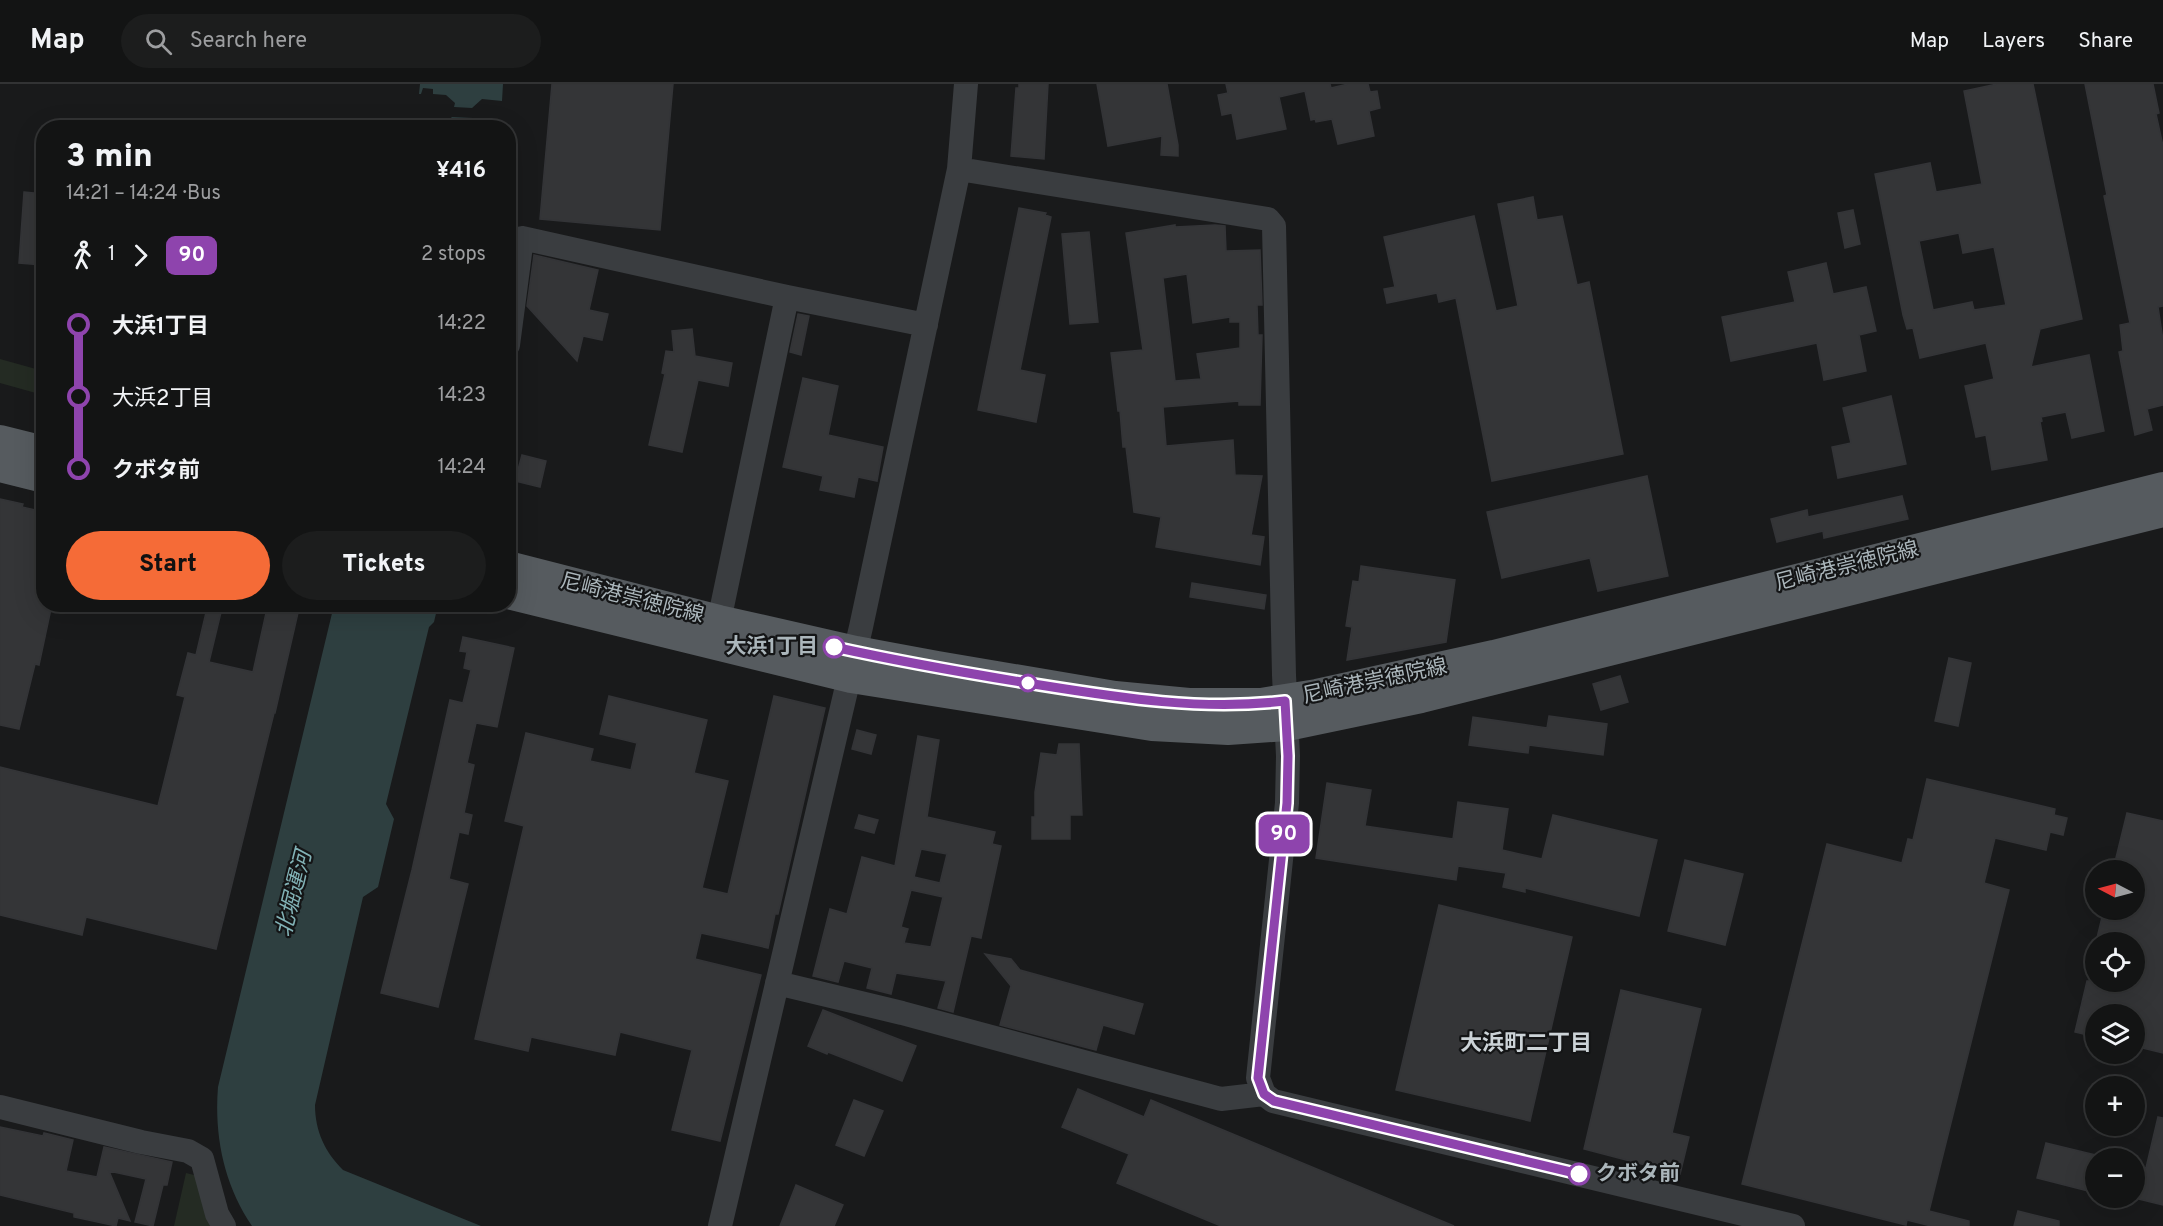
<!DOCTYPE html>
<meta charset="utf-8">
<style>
:root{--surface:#131414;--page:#1c1d1d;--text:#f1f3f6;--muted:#9d9ea0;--line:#323334;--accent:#f56b37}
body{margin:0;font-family:Overpass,"Noto Sans JP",sans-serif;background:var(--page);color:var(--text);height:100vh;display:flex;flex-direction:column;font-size:22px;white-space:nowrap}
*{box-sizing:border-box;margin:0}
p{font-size:20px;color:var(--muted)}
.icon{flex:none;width:33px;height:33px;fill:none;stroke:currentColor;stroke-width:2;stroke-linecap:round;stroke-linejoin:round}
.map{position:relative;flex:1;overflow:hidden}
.details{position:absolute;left:36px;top:36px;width:480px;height:492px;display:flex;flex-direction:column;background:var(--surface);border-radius:24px;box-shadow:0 6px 24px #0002,0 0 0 2px var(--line)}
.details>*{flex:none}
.badge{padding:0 12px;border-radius:9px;font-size:21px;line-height:39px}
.needle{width:39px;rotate:276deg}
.tools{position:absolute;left:2085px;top:776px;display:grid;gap:12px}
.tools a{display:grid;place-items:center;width:60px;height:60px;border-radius:50%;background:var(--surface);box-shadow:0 6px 24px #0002,0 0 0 2px var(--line);font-size:30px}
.map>.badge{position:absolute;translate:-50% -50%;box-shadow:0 0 0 3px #fff}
.legs{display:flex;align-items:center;gap:9px;height:66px;padding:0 30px;font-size:20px}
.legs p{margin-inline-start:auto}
.head{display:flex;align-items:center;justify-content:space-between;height:102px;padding:0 30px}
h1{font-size:33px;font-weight:800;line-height:45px}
.action{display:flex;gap:12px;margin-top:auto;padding:12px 30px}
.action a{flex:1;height:69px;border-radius:36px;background:var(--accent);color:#111;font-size:24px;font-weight:800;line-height:69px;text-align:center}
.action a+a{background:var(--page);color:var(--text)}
ul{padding:0 30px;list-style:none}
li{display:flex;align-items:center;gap:21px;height:72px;font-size:22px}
li i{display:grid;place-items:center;width:9px;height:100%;margin:0 8px;background:currentColor}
li i::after{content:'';width:15px;height:15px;margin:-8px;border:4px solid;border-radius:50%;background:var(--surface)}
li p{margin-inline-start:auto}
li:first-child i{background:linear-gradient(#0000 50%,currentColor 0)}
li:last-child i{background:linear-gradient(currentColor 50%,#0000 0)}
header{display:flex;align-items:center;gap:36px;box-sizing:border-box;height:84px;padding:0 30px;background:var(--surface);border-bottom:2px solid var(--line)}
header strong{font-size:28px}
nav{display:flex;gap:33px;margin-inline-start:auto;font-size:21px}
.search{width:420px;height:54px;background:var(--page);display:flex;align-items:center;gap:15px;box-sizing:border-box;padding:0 21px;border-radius:33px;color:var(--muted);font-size:22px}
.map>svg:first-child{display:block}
</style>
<header>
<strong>Map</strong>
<div class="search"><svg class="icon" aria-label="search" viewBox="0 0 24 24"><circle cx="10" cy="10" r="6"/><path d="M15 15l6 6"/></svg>Search here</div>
<nav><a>Map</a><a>Layers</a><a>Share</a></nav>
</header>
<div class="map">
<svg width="2163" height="1142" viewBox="0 0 2163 1142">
<rect width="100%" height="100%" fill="#191a1b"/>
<path fill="#242b23" d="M0,275L43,287V311L0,299Z
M186,1089L198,1092L218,1142H174Z"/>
<path fill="#2e3f40" d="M420,0H503L502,17L482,15L472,24L454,23L455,19L446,11L433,10V5L423,4L421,10H419Z
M452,33L473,34L477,43H404L405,38L442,42Z
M334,521H438L434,538L429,543L386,720L394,735L378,803L363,813L315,1021C315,1047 325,1068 343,1086L481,1142H252C224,1101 214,1052 218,1003Z"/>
<path fill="#343537" stroke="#333437" stroke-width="1.5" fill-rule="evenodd" d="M552,0H673L660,146L540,135Z
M1019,0H1048L1044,75L1011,72L1016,4H1019Z
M1097,0H1167L1178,61V72L1161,71L1162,52L1108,62Z
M1226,0H1330L1331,4L1348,0H1368L1370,8L1377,7L1380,24L1369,27L1374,52L1338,60L1332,35L1316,38L1315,35L1311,36L1305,7L1279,13L1286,45L1237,55L1232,29L1222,31L1218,11L1228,9Z
M1997,0H2033L2082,235L2040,245L2031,283L2089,271L2104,347L2072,354L2066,328L2041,333L2042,337L2040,338L2047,376L1992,386L1986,351L1976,353L1965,302L1994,295L1986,259L1920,274L1913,244L1907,245L1903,231L1875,90L1930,79L1936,108L1982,100L1964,7ZM1959,149L1963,169L1994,163L2006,221L1974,226L1972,218L1933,226L1919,157Z
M2085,0H2153L2159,29L2156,30L2163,62V222L2158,223L2163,256V321L2147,325L2152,346L2135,351L2119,268L2123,267L2120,241L2130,239L2104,112L2107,111Z
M24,108L44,110L42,181L19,179Z
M1533,113L1537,136L1562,132L1577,201L1589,198L1623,370L1492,397L1456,214L1439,218L1437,209L1387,219L1384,205L1395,203L1384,153L1474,132L1496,227L1518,222L1498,120Z
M1019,124L1046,129L1045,131L1051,133L1020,286L1045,291L1036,338L978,326Z
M1853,126L1860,160L1845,164L1838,129Z
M1175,141V143L1215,141L1225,142L1226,167L1260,166L1262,221H1257L1258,251H1262L1260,321H1239V317L1163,323L1166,362L1233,356L1235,391L1262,392L1251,451L1264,453L1260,481L1156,463L1161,433L1134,428L1126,363H1123L1120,327H1118L1111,269L1143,266L1126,149ZM1187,190L1193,239L1230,233V238H1240V264L1197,270L1201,295L1175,297L1163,194Z
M1089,148L1098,238L1070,240L1062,150Z
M534,171L598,186L589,226L608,230L602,256L583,252L577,277L527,222Z
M1826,179L1833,210L1866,203L1876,247L1859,251L1866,287L1824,296L1817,259L1731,277L1722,233L1795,218L1788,188Z
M798,230L809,232L801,271L790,268Z
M692,245L695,272L732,279L728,302L698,296L682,368L649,361L665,290L662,289L666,267L674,268L672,247Z
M803,294L838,302L828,351L883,363L877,397L858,393L854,413L820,406L823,392L783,383Z
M1891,312L1906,380L1838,394L1832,363L1851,359L1843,324Z
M522,371L546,377L540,403L515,397Z
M1647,392L1668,492L1598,507L1590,474L1502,494L1487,428Z
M1902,412L1908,435L1824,454L1823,447L1777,458L1771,435L1807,426L1808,433Z
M0,415L23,420L22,423L44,428V520H52L39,581L35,580L19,645L0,641Z
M1361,482L1455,496L1446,558L1347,576L1352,543L1346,542L1353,497L1359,498Z
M1192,499L1266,511L1264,525L1190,513Z
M208,520H223L209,578L253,588L268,520H300L275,629H274L216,865L86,833L82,851L0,831V683L158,722L185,613L177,611L188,569L196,571Z
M463,553L514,564L497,643L476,639L467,679L474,681L464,729L472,731L468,750L459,748L449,795L468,800L438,923L381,909L412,786L450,616L463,619L471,586L464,584L467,568L460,567Z
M1949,574L1971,579L1958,642L1935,637Z
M1620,592L1628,618L1601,626L1593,600Z
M609,612L707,636L694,689L728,697L702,804L728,810L774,612L825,624L778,830H775L768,864L701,849L695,875L761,891L720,1057L672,1046L692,966L620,948L615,971L531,953L528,967L475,955L524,742L505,737L526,649L593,665L590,677L631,686L637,659L600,650Z
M1549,632L1607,640L1603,671L1529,661L1528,669L1469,661L1473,633L1547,644Z
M857,646L876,651L871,670L852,665Z
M918,652L939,656L927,733L995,748L992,760L1001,762L981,854L971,852L953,928L938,924L946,897L896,889L891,910L867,904L872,884L844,877L838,898L813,892L830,825L847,830L862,773L895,782ZM921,765L947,770L940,799L914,793ZM911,806L943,813L931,863L904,859L908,845L901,843Z
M1059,660H1079L1082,731H1070V755H1032V733H1035V708L1041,669L1057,671Z
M1927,695L2055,725L2054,731L2067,734L2063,751L2050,748L2046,766L1995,754L1984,799L2009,806L1929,1127L1969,1137V1142H1931L1907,1136L1906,1141L1742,1100L1827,760L1902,779L1908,755L1913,756Z
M1327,699L1371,706L1365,742L1453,755L1458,718L1508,725L1502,766L1542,775L1553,731L1657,756L1639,832L1525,804V808L1503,803L1506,789L1458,782L1456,796L1316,774Z
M2127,729L2163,737V969L2134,962V930H2096V953L2075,948L2087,897H2134V858H2096L2104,825H2134V786H2113Z
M859,731L878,736L874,749L855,744Z
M1685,776L1743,790L1725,861L1668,847Z
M1439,821L1572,853L1530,1037L1396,1006Z
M985,870L1011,875L1020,886L1143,920L1134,950L1103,941L1096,966L1000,941L1011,902Z
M1621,906L1701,925L1672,1049L1689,1053L1680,1090L1584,1065Z
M823,926L916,962L902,997L828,968L827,970L808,962Z
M1078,1005L1144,1033L1151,1016L1454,1142H1221L1117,1099L1129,1070L1062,1043Z
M854,1016L883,1027L864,1072L836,1061Z
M2158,1033L2163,1034V1121L2134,1114V1081L2146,1084Z
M0,1043L43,1052L44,1049L73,1056L66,1087L97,1093L104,1063L172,1078L167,1101H163L153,1142L135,1138L146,1095L109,1087L130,1137L118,1134L116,1142L74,1133V1129L0,1111Z
M2046,1059L2096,1071V1109L2037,1094Z
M796,1101L843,1121L834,1142H780Z
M2018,1127L2059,1137V1142H2014Z"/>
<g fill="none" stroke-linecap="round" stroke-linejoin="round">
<path stroke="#3a3d40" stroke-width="24" d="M959,85L1268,135L1274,142L1284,591L1288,672L1287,719L1258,994L1264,1010L1273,1017L1793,1142
M508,261L522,154L787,213L926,241
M719,537L787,213
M777,899L902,929L1221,1015L1264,1010
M0,1023L141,1058L188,1067L202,1075L217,1130L224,1142
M720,1142L861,543L959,85L966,0"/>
<path stroke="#565b5f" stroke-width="32" d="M0,357L44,368
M0,382L44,393
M508,483L719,537L856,568L937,583L1115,613L1189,620H1261L1317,611L1494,572L2163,404
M508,509L851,593L1152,641L1228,645L1287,641L1421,613L2163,427"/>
</g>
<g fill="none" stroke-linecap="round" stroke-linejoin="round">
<defs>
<path id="line-1" d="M834,563C902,578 971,590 1040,601C1121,614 1203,627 1285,617L1288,672L1287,719L1258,994L1264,1010L1274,1017L1579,1090"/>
</defs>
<use href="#line-1" stroke="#fff" stroke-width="14"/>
<use href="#line-1" stroke="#8e44ad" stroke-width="9"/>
</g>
<g fill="#fff" stroke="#8e44ad" stroke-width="3">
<circle cx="834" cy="563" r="10"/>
<circle cx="1028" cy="599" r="8"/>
<circle cx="1579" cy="1090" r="10"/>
</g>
<g text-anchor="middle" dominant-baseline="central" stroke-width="4.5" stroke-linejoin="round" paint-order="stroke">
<g font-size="21" fill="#abb6bb" stroke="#141516">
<text transform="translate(1847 483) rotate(-14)">尼崎港崇徳院線</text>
<text transform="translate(632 515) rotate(14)">尼崎港崇徳院線</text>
<text transform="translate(1375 598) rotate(-12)">尼崎港崇徳院線</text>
</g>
<g font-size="21" font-weight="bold" fill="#abb6bb" stroke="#141516" text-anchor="end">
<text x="818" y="563">大浜1丁目</text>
<text x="1596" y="1090" text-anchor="start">クボタ前</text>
</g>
<g font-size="22" font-style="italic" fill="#82b2b6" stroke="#141516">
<text transform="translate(295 810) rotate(-76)">北堀運河</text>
</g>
<g font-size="22" font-weight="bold" fill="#ccd3d7" stroke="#141516">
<text x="1526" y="960">大浜町二丁目</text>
</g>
</g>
</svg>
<div class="tools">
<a><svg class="needle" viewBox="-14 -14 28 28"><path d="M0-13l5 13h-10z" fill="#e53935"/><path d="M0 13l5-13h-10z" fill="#9d9ea0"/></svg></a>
<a><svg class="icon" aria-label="locate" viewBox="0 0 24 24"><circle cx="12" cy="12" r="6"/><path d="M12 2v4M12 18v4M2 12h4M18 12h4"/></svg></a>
<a><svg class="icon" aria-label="layers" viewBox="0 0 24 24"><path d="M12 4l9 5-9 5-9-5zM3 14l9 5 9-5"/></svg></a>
<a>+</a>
<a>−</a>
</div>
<b class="badge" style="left:1284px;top:750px;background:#8e44ad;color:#fff">90</b>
<section class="details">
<div class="head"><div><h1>3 min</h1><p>14:21 – 14:24 · Bus</p></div><b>¥416</b></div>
<div class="legs"><svg class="icon" aria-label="walk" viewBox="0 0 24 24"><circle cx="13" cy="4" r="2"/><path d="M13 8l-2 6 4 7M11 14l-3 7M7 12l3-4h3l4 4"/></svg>1<svg class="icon" aria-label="forward" viewBox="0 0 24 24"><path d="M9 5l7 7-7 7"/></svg><b class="badge" style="background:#8e44ad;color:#fff">90</b><p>2 stops</p></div>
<ul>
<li><i style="color:#8e44ad"></i><b>大浜1丁目</b><p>14:22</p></li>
<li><i style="color:#8e44ad"></i><span>大浜2丁目</span><p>14:23</p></li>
<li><i style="color:#8e44ad"></i><b>クボタ前</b><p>14:24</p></li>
</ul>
<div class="action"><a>Start</a><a>Tickets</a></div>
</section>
</div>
